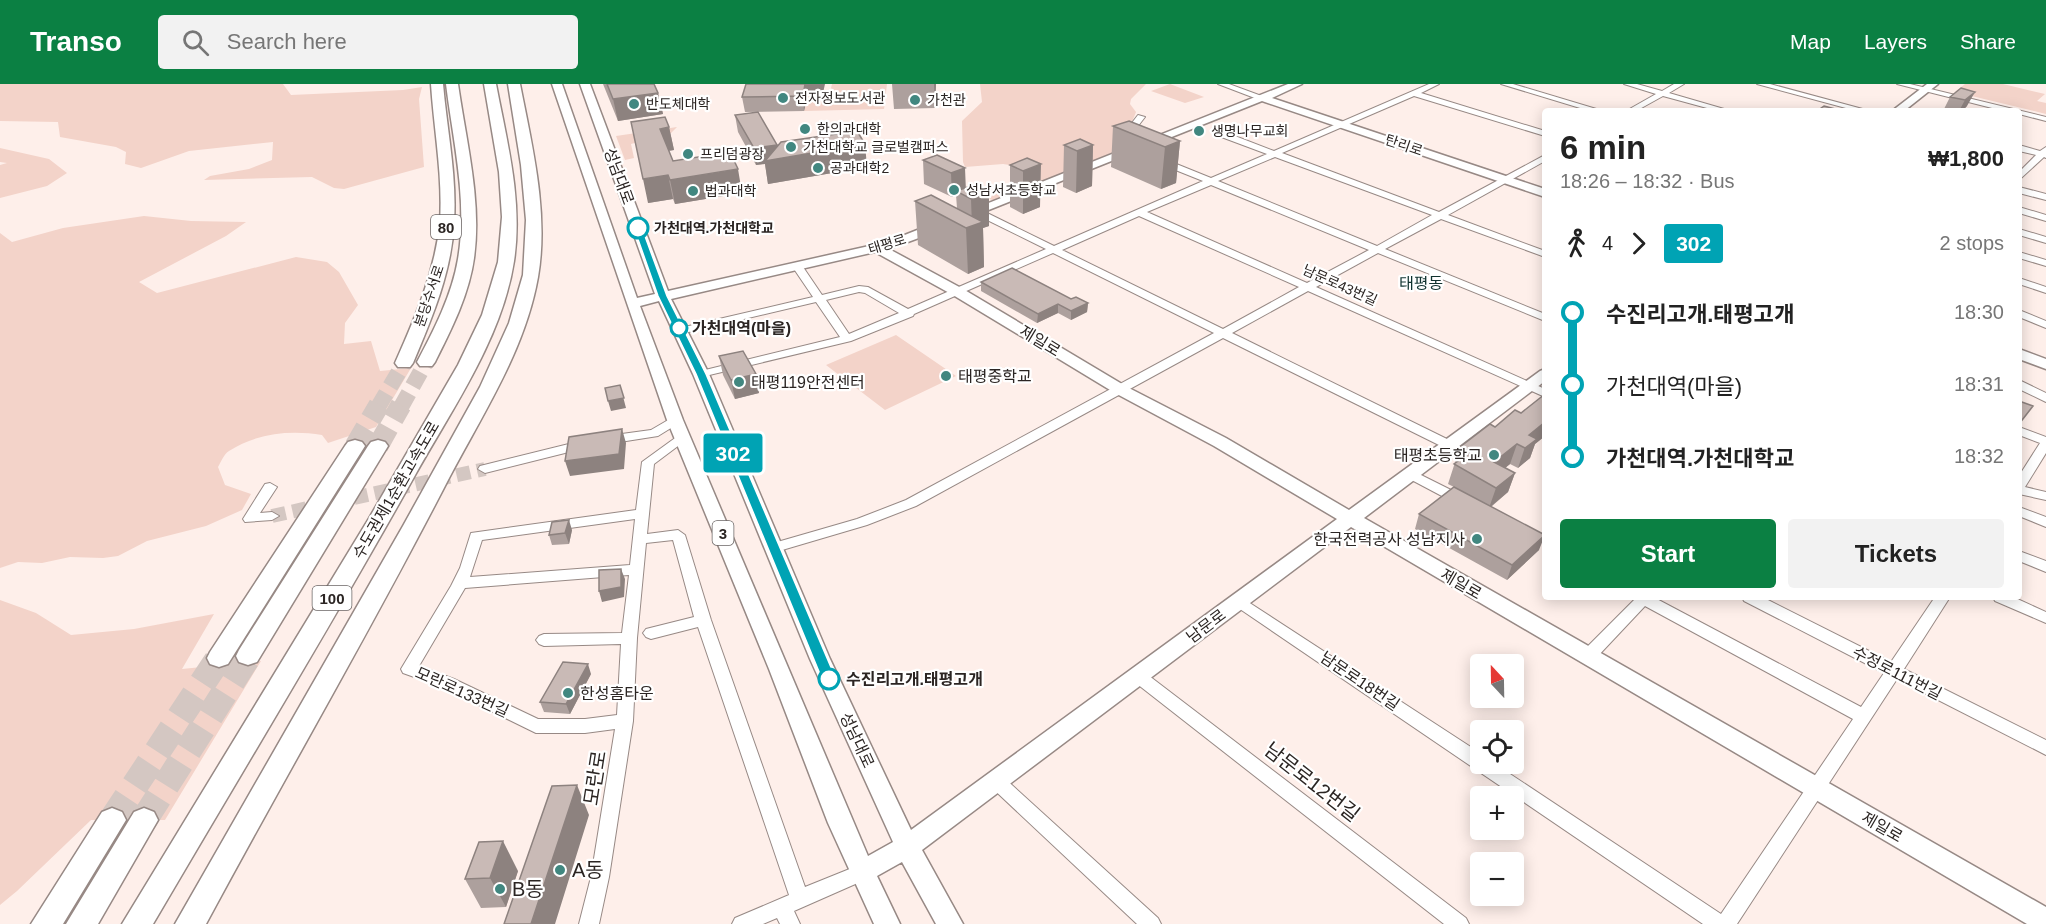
<!DOCTYPE html>
<meta charset="utf-8">
<style>
:root{--surface:#fff;--page:#f2f2f2;--text:#222;--muted:#767676;--accent:#0b8043}
body{margin:0;font-family:Helvetica,"Noto Sans KR",sans-serif;background:var(--page);color:var(--text);height:100vh;display:flex;flex-direction:column;font-size:22px;white-space:nowrap}
*{box-sizing:border-box;margin:0}
p{font-size:20px;color:var(--muted)}
.icon{flex:none;width:33px;height:33px;fill:none;stroke:currentColor;stroke-width:2;stroke-linecap:round;stroke-linejoin:round}
.map{position:relative;flex:1;overflow:hidden}
.panel{position:absolute;left:1542px;top:24px;width:480px;height:492px;display:flex;flex-direction:column;background:var(--surface);border-radius:6px;box-shadow:0 3px 15px #0003}
.panel>*{flex:none}
.badge{padding:0 12px;border-radius:4px;font-size:21px;line-height:39px}
.needle{width:39px;rotate:338deg}
.buttons{position:absolute;left:1470px;top:570px;display:grid;gap:12px}
.buttons a{display:grid;place-items:center;width:54px;height:54px;border-radius:6px;background:var(--surface);box-shadow:0 3px 15px #0003;font-size:30px}
.map>.badge{position:absolute;translate:-50% -50%;box-shadow:0 0 0 3px #fff}
.legs{display:flex;align-items:center;gap:9px;height:66px;padding:0 18px;font-size:20px}
.legs p{margin-inline-start:auto}
.head{display:flex;align-items:center;justify-content:space-between;height:102px;padding:0 18px}
h1{font-size:33px;font-weight:600;line-height:45px}
.action{display:flex;gap:12px;margin-top:auto;padding:12px 18px}
.action a{flex:1;height:69px;border-radius:6px;background:var(--accent);color:#fff;font-size:24px;font-weight:600;line-height:69px;text-align:center}
.action a+a{background:var(--page);color:var(--text)}
ul{padding:0 18px;list-style:none}
li{display:flex;align-items:center;gap:21px;height:72px;font-size:22px}
li i{display:grid;place-items:center;width:9px;height:100%;margin:0 8px;background:currentColor}
li i::after{content:'';width:15px;height:15px;margin:-8px;border:4px solid;border-radius:50%;background:var(--surface)}
li p{margin-inline-start:auto}
li:first-child i{background:linear-gradient(#0000 50%,currentColor 0)}
li:last-child i{background:linear-gradient(currentColor 50%,#0000 0)}
header{display:flex;align-items:center;gap:36px;box-sizing:border-box;height:84px;padding:0 30px;background:var(--accent);color:#fff}
header strong{font-size:28px}
nav{display:flex;gap:33px;margin-inline-start:auto;font-size:21px}
.search{width:420px;height:54px;background:var(--page);display:flex;align-items:center;gap:15px;box-sizing:border-box;padding:0 21px;border-radius:6px;color:var(--muted);font-size:22px}
.map>svg:first-child{display:block}
</style>
<header>
<strong>Transo</strong>
<div class="search"><svg class="icon" aria-label="search" viewBox="0 0 24 24"><circle cx="10" cy="10" r="6"/><path d="M15 15l6 6"/></svg>Search here</div>
<nav><a>Map</a><a>Layers</a><a>Share</a></nav>
</header>
<div class="map">
<svg width="2046" height="840" viewBox="0 0 2046 840">
<rect width="100%" height="100%" fill="#feefea"/>
<path fill="#f3d3c9" d="M0,0H283L291,11L403,6L422,3L419,15L424,83L344,105L334,104L312,93L204,96L210,92L249,85L272,76L273,58L189,67L141,84L125,80L126,68L116,63L60,53L58,38L0,37Z
M832,0H887L884,25L804,27L807,10L830,8Z
M980,0H1146L1131,15L1130,20L1136,28L1121,65L994,117L988,114L1027,90L1023,83L1003,80L965,83L963,78L962,37L982,18Z
M1170,0L1204,13L1185,19L1151,7Z
M1965,0H2003L2045,10L2037,17L2046,19V30L1955,8Z
M677,43L671,49L631,60L634,74L625,76L616,52Z
M0,64L49,75L67,89L47,102L0,114V81L7,79L0,78Z
M144,132L191,137L246,138L226,152L139,198L157,209L296,173L327,178L339,188L358,221L345,239L344,260L371,257L380,287L411,284L376,343L328,359L322,351C290,346 257,349 229,367C224,370 221,378 218,383L225,401L251,410L242,426L206,442L147,457L118,472L103,474L70,473L42,479L18,478L0,484V149L12,158L63,144Z
M896,251L956,292L885,326L826,281Z
M0,516L36,529L71,551L134,545L214,530L182,585L261,577L165,736H91L17,807L0,821Z"/>
<g fill="none" stroke-linecap="round" stroke-linejoin="round">
<path stroke="#d4c7c2" stroke-width="14" stroke-dasharray="14 7" stroke-linecap="butt" d="M272,432L485,385"/>
<path stroke="#d4c7c2" stroke-width="16" stroke-dasharray="16 8" stroke-linecap="butt" d="M378,323L404,279
M401,323L426,278"/>
<path stroke="#d4c7c2" stroke-width="21" stroke-dasharray="21 10" stroke-linecap="butt" d="M355,362L379,321
M378,362L401,321"/>
<path stroke="#d4c7c2" stroke-width="27" stroke-dasharray="27 14" stroke-linecap="butt" d="M112,736L219,574
M144,736L248,572"/>
<defs>
<path id="minor" d="M1218,0H1229L1267,14L1260,16Z
M1429,0H1439L1421,9L1545,47V52L1414,12L1282,69L1439,128L1545,71V77L1448,131L1545,167V173L1441,135L1385,165L1545,230V237L1378,169L1316,203L1545,305V313L1308,207L1232,249L1453,358L1455,361L1453,364H1445L1223,254L916,422L867,441L772,469L767,467L765,464L767,461L857,435L906,416L1214,249L1053,169L914,230L913,232L851,257L701,293L695,290L697,288L840,253L816,218L680,250L676,249V245L813,213L792,182L797,179L801,180L822,211L859,202L868,203L908,225L1046,165L973,129V125H979L1054,162L1203,97L1158,79V75H1164L1211,94L1267,70L1216,51V47H1222L1274,67ZM1275,73L1432,131L1377,162L1218,97ZM1211,101L1369,166L1307,199L1147,128ZM1139,132L1299,203L1223,245L1062,166ZM859,208L865,209L899,229L849,250L826,216Z
M1501,0H1513L1603,27H1590Z
M1624,0H1637L1662,7L1674,0H1684L1669,9L1731,27H1718L1663,12L1636,27H1626L1656,10Z
M1757,0H1770L1870,27H1857Z
M1897,0H1910L2046,33V37L2019,30V27H2004Z
M1138,31L1145,33L1128,55H1122L1121,53Z
M2019,61L2040,67L2046,63V74L2044,73L2019,96V88L2036,71L2019,67Z
M2019,103L2046,110V116L2019,109Z
M2019,123L2046,131V137L2019,129Z
M2019,145L2046,153V159L2019,151Z
M2019,168L2046,176V182L2019,174Z
M2019,194L2046,203V209L2019,200Z
M2019,226L2046,237V244L2019,233Z
M2019,296L2046,309V318L2019,305Z
M675,332L679,333L681,336L679,339L658,352L607,360L601,356L607,352L651,346Z
M2019,343L2046,353V369L2025,403L2046,408V416L2019,410V392L2040,359L2019,351Z
M682,349L686,350L688,353L686,356L654,380L647,450L678,446L685,451L711,536L805,803L862,780L869,782L871,788L869,794L794,827L800,840H780L777,834L763,840H732L735,834L789,811L698,543L651,555L646,553L643,549L646,545L694,533L673,456L646,459L637,554L633,637L609,793L599,840H579L591,793L615,645L585,649H536L442,603L403,589L401,585L451,502L460,484L471,449L636,426L642,378ZM635,435L630,481L470,493L482,456ZM629,491L622,549L544,550L539,552L536,556L539,560L544,562L621,560L617,631L585,635H538L454,595L419,582L465,504Z
M585,356L589,357L591,360L589,363L485,389L478,385L480,382Z
M1411,386L1467,414L1469,417L1467,420H1457L1406,393L1404,390L1406,387Z
M270,399L277,403L260,429L272,428L279,432L272,436L245,438L243,435L265,400Z
M2019,423L2046,433V443L2019,432Z
M2019,467L2046,477V488L2019,477Z
M1239,512L1480,669V680H1495L1721,830L1853,635L1645,522L1597,573L1591,575L1585,573L1583,569L1585,565L1635,515L1634,513H1653L1861,623L1884,589L1744,517L1742,513H1762L1891,578L1935,513H1950L1904,585L2046,656V671L1897,595L1737,840H1703L1234,521L1232,517L1234,513Z
M1993,513H2013L2046,528V539L1995,517Z
M1138,586L1144,588L1466,834L1469,840H1444L1132,596L1130,592L1132,588Z
M996,690L1002,692L1158,834L1161,840H1137L990,702L987,697L990,692Z"/>
<path id="major" d="M552,0H562L637,214L655,210L580,0H590L668,207L887,158L935,139H943L945,142L943,145L889,165L963,205L1127,303L1226,354L1349,426L1540,287L1545,285V297L1364,434L2046,823V840H2027L1351,443L922,766L963,840H936L902,778L877,792L900,840H874L828,739L769,585L667,336ZM875,168L953,211L1115,309L1214,362L1337,435L911,746L830,575L709,290L671,215ZM659,217L693,290L810,575L893,758L868,772L683,336L640,222Z
M1288,0H1302L1272,14L1545,105V113L1262,17L971,133L967,134L961,130Z
M1927,0H1938L1904,27H1892Z
M2019,265L2046,275V285L2019,275Z"/>
<path id="highway" d="M431,0H443C447,46 457,92 454,138C452,187 432,234 413,279L410,283H398L395,279C415,234 435,188 440,138C443,92 434,46 431,0Z
M446,0H458C466,57 482,117 474,174C469,211 451,246 435,278L432,282H420L417,278C434,246 452,211 458,175C468,117 453,57 446,0Z
M484,0H496C507,58 523,117 514,177C502,255 452,325 414,393C330,544 240,691 153,840H122L368,436L458,281L482,231L498,178L502,133L499,88Z
M508,0H520C532,62 549,129 538,193C525,267 482,331 448,396C371,546 286,691 206,840H175L403,442L480,303L509,239L523,191L526,136L521,81Z
M355,356L362,358L365,362L228,580L219,583L210,580L207,574L210,568L345,362L348,358Z
M378,356L385,358L388,362L257,578L248,581L239,578L236,572L239,566L368,362L371,358Z
M112,724L122,728L126,736L63,840H31L102,728Z
M144,724L154,728L158,736L98,840H66L134,728Z"/>
</defs>
<use href="#minor" stroke="#978985" stroke-width="2"/>
<use href="#major" stroke="#978985" stroke-width="3"/>
<use href="#highway" stroke="#978985" stroke-width="3"/>
<use href="#minor" fill="#fff" fill-rule="evenodd"/>
<use href="#major" fill="#fff" fill-rule="evenodd"/>
<use href="#highway" fill="#fff" fill-rule="evenodd"/>
</g>
<path fill="#ada09d" d="M603,0H654L658,9L663,30L618,37Z
M892,0H936L935,24L894,25Z
M1961,4L1967,22L1962,27H1943L1950,13Z
M823,9L808,10L804,27L745,28L742,13Z
M735,31L777,61V63L867,83L768,100L765,80L756,81L738,48Z
M1113,42L1180,57L1176,99L1161,105L1111,83Z
M669,43L674,66L669,67L673,77L742,109L675,120L673,115L648,119Z
M1064,61H1093L1092,102L1076,109L1063,103Z
M1027,74L1040,123L1023,130L1010,123V81Z
M923,76L965,84V104L989,142L983,144L984,183L968,190L918,161L915,117L957,124L956,111L952,113L924,100Z
M981,198L1088,219L1087,228L1071,236L1058,229L1037,239L981,207Z
M719,272L759,309L735,315L723,291Z
M1545,310V352L1535,360L1530,374L1518,384L1510,380L1505,384L1515,389L1508,408L1491,423L1539,466L1507,496L1415,445L1419,430L1454,403L1448,400L1460,363L1495,343L1521,329Z
M572,446L569,460L552,461L549,451Z
M591,590L570,630L544,628L540,618Z
M518,787L506,823L481,824L465,795Z"/>
<path fill="#8d827f" d="M805,0H825L823,9L808,10L804,27L803,12Z
M934,0H936L935,24Z
M1975,8L1967,22L1962,27H1959L1965,16Z
M658,9L663,30L618,37L613,15Z
M669,43L674,66L665,67L660,45Z
M1180,57L1176,99L1161,105L1165,63Z
M865,60L867,83L768,100L765,80L756,81L754,64L777,61L779,74Z
M1093,61L1092,102L1076,109L1077,67Z
M1041,80L1040,123L1023,130V87Z
M965,84L966,108L956,107V111L952,113L951,89Z
M738,85L742,109L675,120L670,96Z
M668,91L673,115L648,119L643,95Z
M989,108V142L983,144L984,183L968,190L966,144L972,142L971,115Z
M1088,219L1087,228L1071,236V227Z
M1058,220V229L1037,239L1038,230Z
M756,290L759,309L735,315L731,296Z
M620,301L626,324L611,327L608,317Z
M1545,338V352L1535,360L1530,374L1518,384L1529,351Z
M622,345L626,359L624,385L570,392L565,377Z
M1517,360L1510,380L1488,398L1494,378Z
M1515,389L1508,408L1489,424L1496,404Z
M569,436L572,446L569,460L565,449Z
M1545,451L1539,466L1507,496L1512,481Z
M621,485L625,495L624,513L602,518L599,507Z
M588,580L591,590L570,630L566,620Z
M577,701L589,731L555,840H531Z
M503,757L518,787L506,823L490,794Z"/>
<path fill="#c9bab6" stroke="#8d827f" stroke-width="1.5" d="M607,0H654L658,9L613,15Z
M746,0H805L803,12L742,13Z
M1961,4L1975,8L1965,16L1950,13Z
M1824,22L1843,27H1817Z
M758,28L777,61L754,64L735,31Z
M665,33L669,43L660,45L673,77L730,68L738,85L670,96L668,91L643,95L631,38Z
M1129,37L1180,57L1165,63L1113,42Z
M857,47L865,60L765,77L781,58Z
M1080,55L1093,61L1077,67L1064,61Z
M937,71L965,84L951,89L923,76Z
M1027,74L1041,80L1023,87L1010,81Z
M974,101L989,108L971,115L956,107Z
M931,111L983,138L966,144L915,117Z
M1012,184L1071,215L1076,213L1088,219L1071,227L1058,220L1038,230L981,198Z
M743,267L756,290L731,296L719,272Z
M620,301L624,314L608,317L605,304Z
M1545,310V338L1529,351L1537,355L1525,364L1517,360L1494,378L1515,389L1496,404L1454,380L1471,368L1460,363L1490,340L1495,343L1515,326L1521,329Z
M2019,317L2033,322L2019,340Z
M622,345L619,370L565,377L569,353Z
M1454,403L1545,451L1512,481L1419,430Z
M569,436L565,449L549,451L552,438Z
M621,485V503L599,507V486Z
M563,578L588,580L566,620L540,618Z
M577,701L531,840H504L552,702Z
M503,757L490,794L465,795L479,758Z"/>
<path fill="#00a3b4" stroke="#fff" stroke-width="1.5" d="M638,141L642,144L667,212L706,290L836,595L834,598H824L822,595L696,290L658,212L634,144Z"/>
<g fill="#418780" stroke="#fff" stroke-width="2">
<circle cx="783" cy="14" r="6"/>
<circle cx="915" cy="16" r="6"/>
<circle cx="634" cy="20" r="6"/>
<circle cx="805" cy="45" r="6"/>
<circle cx="1199" cy="47" r="6"/>
<circle cx="791" cy="63" r="6"/>
<circle cx="688" cy="70" r="6"/>
<circle cx="818" cy="84" r="6"/>
<circle cx="954" cy="106" r="6"/>
<circle cx="693" cy="107" r="6"/>
<circle cx="946" cy="292" r="6"/>
<circle cx="739" cy="298" r="6"/>
<circle cx="1494" cy="371" r="6"/>
<circle cx="1477" cy="455" r="6"/>
<circle cx="568" cy="609" r="6"/>
<circle cx="560" cy="786" r="6"/>
<circle cx="500" cy="805" r="6"/>
</g>
<g fill="#fff" stroke="#00a3b4" stroke-width="3">
<circle cx="638" cy="144" r="10"/>
<circle cx="679" cy="244" r="8"/>
<circle cx="829" cy="595" r="10"/>
</g>
<g text-anchor="middle" dominant-baseline="central" stroke-width="4.5" stroke-linejoin="round" paint-order="stroke">
<g font-size="14" fill="#2b2523" stroke="#fff" text-anchor="start">
<text x="795" y="14">전자정보도서관</text>
<text x="927" y="16">가천관</text>
<text x="646" y="20">반도체대학</text>
<text x="817" y="45">한의과대학</text>
<text x="1211" y="47">생명나무교회</text>
<text x="803" y="63">가천대학교 글로벌캠퍼스</text>
<text x="700" y="70">프리덤광장</text>
<text x="830" y="84">공과대학2</text>
<text x="966" y="106">성남서초등학교</text>
<text x="705" y="107">법과대학</text>
</g>
<g font-size="14" fill="#2b2523" stroke="#fff">
<text transform="translate(1404 61) rotate(19)">탄리로</text>
<text transform="translate(887 160) rotate(-17)">태평로</text>
<text transform="translate(1340 201) rotate(24)">남문로43번길</text>
<text transform="translate(429 212) rotate(-71)">분당수서로</text>
</g>
<g font-size="14" font-weight="bold" fill="#2b2523" stroke="#fff" text-anchor="start">
<text x="654" y="144">가천대역.가천대학교</text>
</g>
<g fill="#fff" stroke="#6b6665" stroke-width="1.5">
<rect x="431" y="131" width="30" height="24" rx="4.5"/>
<rect x="712.5" y="437" width="21" height="24" rx="4.5"/>
<rect x="312.5" y="502" width="39" height="24" rx="4.5"/>
</g>
<g font-size="15" font-weight="bold" fill="#2b2523">
<text x="446" y="143">80</text>
<text x="723" y="449">3</text>
<text x="332" y="514">100</text>
</g>
<g font-size="16" fill="#2b2523" stroke="#fff">
<text transform="translate(619 92) rotate(70)">성남대로</text>
<text transform="translate(1040 257) rotate(31)">제일로</text>
<text transform="translate(396 406) rotate(-60)">수도권제1순환고속도로</text>
<text transform="translate(1461 500) rotate(30)">제일로</text>
<text transform="translate(1206 542) rotate(-37)">남문로</text>
<text transform="translate(1897 589) rotate(27)">수정로111번길</text>
<text transform="translate(1360 597) rotate(34)">남문로18번길</text>
<text transform="translate(462 608) rotate(24)">모란로133번길</text>
<text transform="translate(857 656) rotate(65)">성남대로</text>
<text transform="translate(1882 743) rotate(30)">제일로</text>
</g>
<g font-size="16" fill="#10322f" stroke="#fff">
<text x="1421" y="199">태평동</text>
</g>
<g font-size="16" font-weight="bold" fill="#2b2523" stroke="#fff" text-anchor="start">
<text x="692" y="244">가천대역(마을)</text>
<text x="846" y="595">수진리고개.태평고개</text>
</g>
<g font-size="16" fill="#2b2523" stroke="#fff" text-anchor="start">
<text x="958" y="292">태평중학교</text>
<text x="751" y="298">태평119안전센터</text>
<text x="1482" y="371" text-anchor="end">태평초등학교</text>
<text x="1465" y="455" text-anchor="end">한국전력공사 성남지사</text>
<text x="580" y="609">한성홈타운</text>
</g>
<g font-size="20" fill="#2b2523" stroke="#fff">
<text transform="translate(595 694) rotate(-81)">모란로</text>
<text transform="translate(1312 698) rotate(38)">남문로12번길</text>
</g>
<g font-size="20" fill="#2b2523" stroke="#fff" text-anchor="start">
<text x="572" y="786">A동</text>
<text x="512" y="805">B동</text>
</g>
</g>
</svg>
<div class="buttons">
<a><svg class="needle" viewBox="-14 -14 28 28"><path d="M0-13l5 13h-10z" fill="#e53935"/><path d="M0 13l5-13h-10z" fill="#767676"/></svg></a>
<a><svg class="icon" aria-label="locate" viewBox="0 0 24 24"><circle cx="12" cy="12" r="6"/><path d="M12 2v4M12 18v4M2 12h4M18 12h4"/></svg></a>
<a>+</a>
<a>−</a>
</div>
<b class="badge" style="left:733px;top:369px;background:#00a3b4;color:#fff">302</b>
<section class="panel">
<div class="head"><div><h1>6 min</h1><p>18:26 – 18:32 · Bus</p></div><b>₩1,800</b></div>
<div class="legs"><svg class="icon" aria-label="walk" viewBox="0 0 24 24"><circle cx="13" cy="4" r="2"/><path d="M13 8l-2 6 4 7M11 14l-3 7M7 12l3-4h3l4 4"/></svg>4<svg class="icon" aria-label="forward" viewBox="0 0 24 24"><path d="M9 5l7 7-7 7"/></svg><b class="badge" style="background:#00a3b4;color:#fff">302</b><p>2 stops</p></div>
<ul>
<li><i style="color:#00a3b4"></i><b>수진리고개.태평고개</b><p>18:30</p></li>
<li><i style="color:#00a3b4"></i><span>가천대역(마을)</span><p>18:31</p></li>
<li><i style="color:#00a3b4"></i><b>가천대역.가천대학교</b><p>18:32</p></li>
</ul>
<div class="action"><a>Start</a><a>Tickets</a></div>
</section>
</div>
